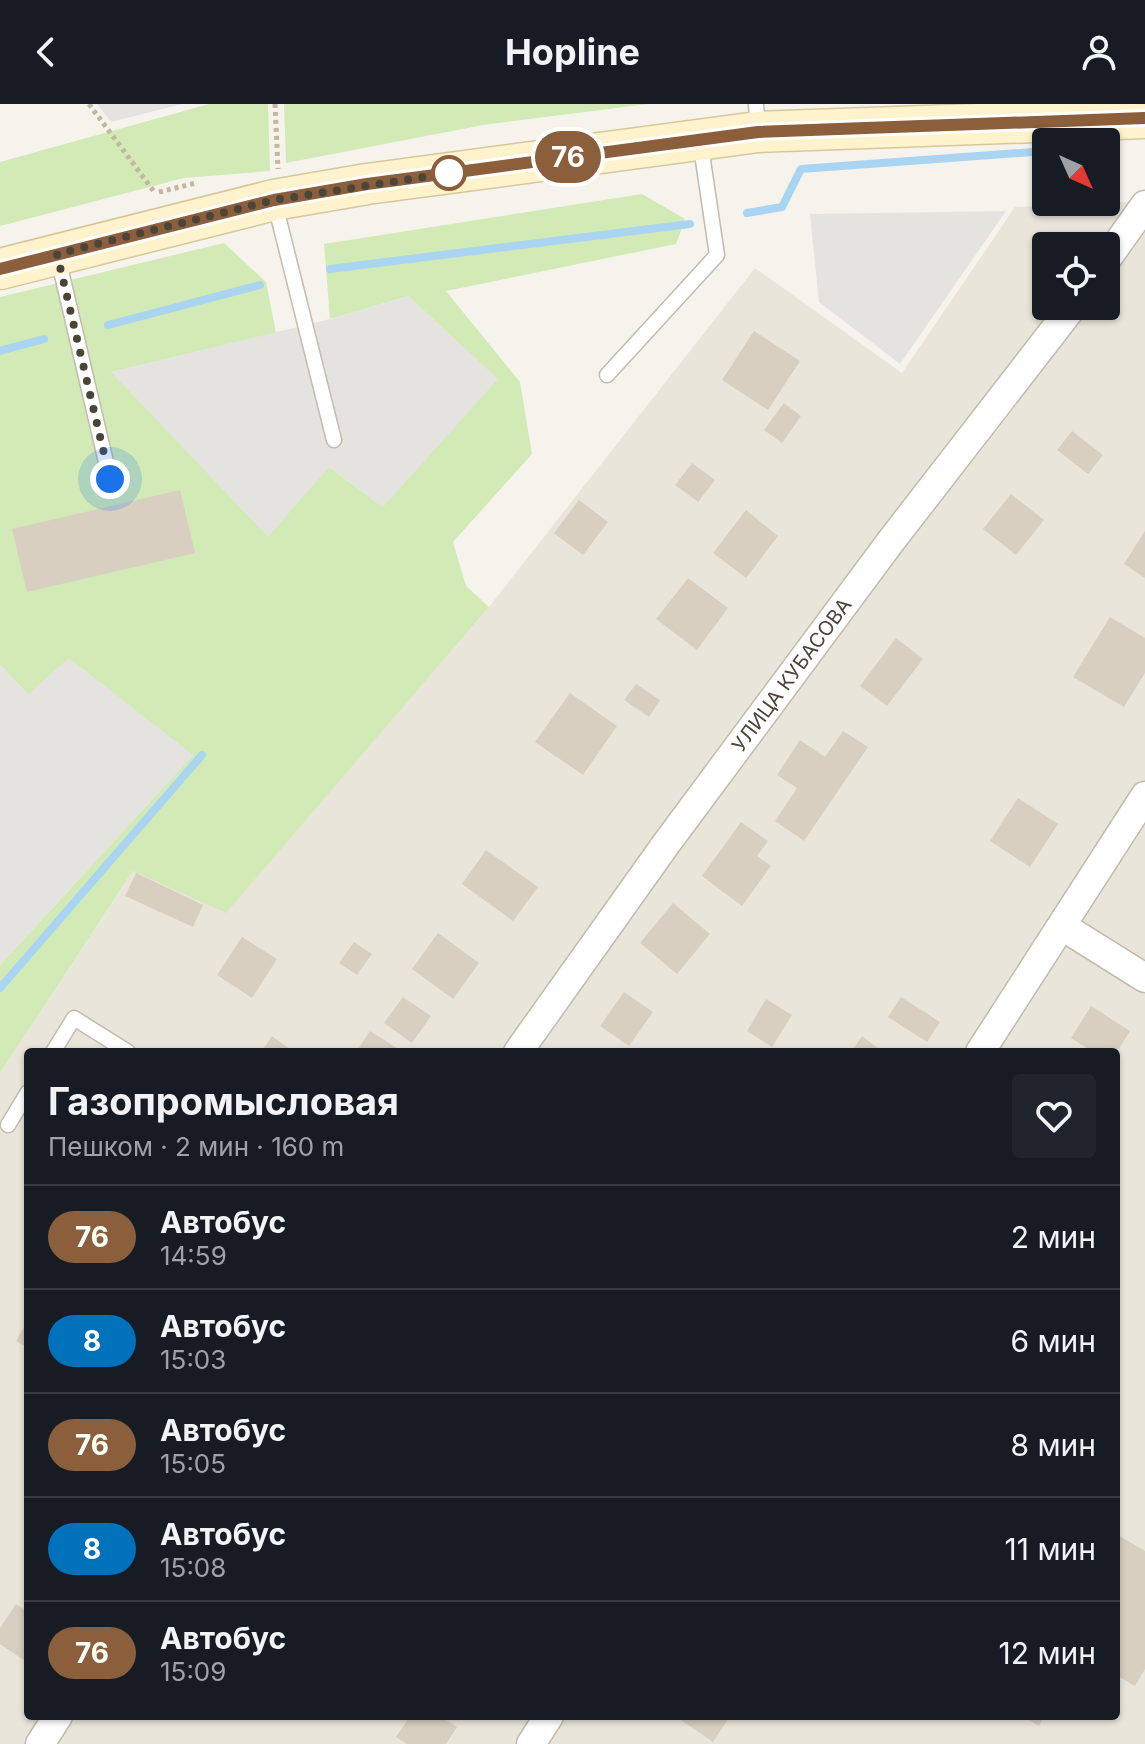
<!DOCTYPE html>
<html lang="ru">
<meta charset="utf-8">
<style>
:root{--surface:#171b24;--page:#20242c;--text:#f1f3f6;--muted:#9ea1a6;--line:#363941}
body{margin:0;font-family:Inter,sans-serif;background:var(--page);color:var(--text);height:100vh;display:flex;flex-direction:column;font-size:30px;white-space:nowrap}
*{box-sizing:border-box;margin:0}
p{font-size:26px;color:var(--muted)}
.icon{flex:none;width:44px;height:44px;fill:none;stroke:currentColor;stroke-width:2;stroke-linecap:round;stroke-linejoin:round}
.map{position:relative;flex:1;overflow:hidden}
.drawer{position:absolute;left:24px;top:944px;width:1096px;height:672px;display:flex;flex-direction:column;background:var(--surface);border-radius:8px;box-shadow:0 2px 6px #0004}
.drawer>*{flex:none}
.badge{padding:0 16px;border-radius:26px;font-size:28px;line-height:52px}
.needle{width:52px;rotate:135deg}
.buttons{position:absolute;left:1032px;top:24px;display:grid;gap:16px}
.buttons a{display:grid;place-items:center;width:88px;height:88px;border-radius:8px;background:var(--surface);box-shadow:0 2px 6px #0004;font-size:40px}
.you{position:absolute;width:40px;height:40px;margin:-20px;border:6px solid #fff;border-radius:50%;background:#1a73e8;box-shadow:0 0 0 12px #1a73e833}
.map>.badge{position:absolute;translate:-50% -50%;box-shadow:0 0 0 4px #fff}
.round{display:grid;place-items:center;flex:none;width:84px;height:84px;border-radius:8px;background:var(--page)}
.overview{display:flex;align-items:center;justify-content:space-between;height:136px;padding:0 24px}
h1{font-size:38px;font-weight:700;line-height:60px}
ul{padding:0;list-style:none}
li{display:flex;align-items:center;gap:24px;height:104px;padding:0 24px;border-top:2px solid var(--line)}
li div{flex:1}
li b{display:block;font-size:30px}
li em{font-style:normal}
li .badge{min-width:88px;font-weight:700;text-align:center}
header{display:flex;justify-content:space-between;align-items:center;height:104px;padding:0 24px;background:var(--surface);font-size:36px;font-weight:700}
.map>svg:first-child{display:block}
</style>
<header><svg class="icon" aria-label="back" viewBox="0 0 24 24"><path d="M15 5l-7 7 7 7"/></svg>Hopline<svg class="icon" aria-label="person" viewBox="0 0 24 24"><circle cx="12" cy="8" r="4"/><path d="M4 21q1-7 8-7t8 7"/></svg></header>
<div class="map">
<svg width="1145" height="1640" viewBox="0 0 1145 1640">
<rect width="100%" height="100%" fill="#f6f3ec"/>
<path fill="#eae5da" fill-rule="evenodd" d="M1145,97V1640H0V969L134,766L226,808L489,503L755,164L902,269L1015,103ZM1046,142H1106V202H1046ZM28,948H1116V1612H28Z"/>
<path fill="#d2eab5" d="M209,0H268L270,67L184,74L0,122V58Z
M284,0H648L483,21L286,59Z
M642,90L685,115L676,140L446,187L520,278L532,350L453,438L466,482L489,503L226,809L133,767L0,969V861L193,651L28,590L0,561V193L224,139L266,178L276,229L111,268L329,363L383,403L409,192L330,215L324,140Z"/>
<path fill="#e5e3e0" d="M97,0H182L111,18Z
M1006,107L900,260L819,198L810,110Z
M409,192L498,275L383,403L329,363L268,433L111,268L330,215Z
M69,554L193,651L0,861V561L28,590Z"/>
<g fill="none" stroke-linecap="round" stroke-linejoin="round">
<path stroke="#a9d4f2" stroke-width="8" d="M1097,98L1100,107
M747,109L782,103L801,65L1046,47
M330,165L690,120
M108,221L260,181
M0,247L44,235
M0,884L202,651"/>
</g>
<path fill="#d8cfc1" d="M754,227L800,257L768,306L722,276Z
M784,299L801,312L782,339L764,326Z
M1072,327L1103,351L1088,370L1057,346Z
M692,359L715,376L698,398L675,381Z
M180,386L195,449L27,488L12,425Z
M1011,390L1044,416L1016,451L983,425Z
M579,396L608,418L583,451L554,429Z
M746,406L778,432L746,474L713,449Z
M1145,427V474L1124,460Z
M688,474L728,504L697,546L656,515Z
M1110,513L1145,534V569L1124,603L1073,573Z
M896,534L923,555L887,602L860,582Z
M636,580L660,596L649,613L624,596Z
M570,589L617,622L583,671L535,638Z
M843,627L868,643L804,737L775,717L797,684L777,671L800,636L825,653Z
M1018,694L1058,720L1030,763L990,737Z
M741,718L768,737L757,752L771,762L742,802L702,772Z
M486,746L538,783L513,817L462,780Z
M136,769L203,801L193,823L125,792Z
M673,799L710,830L677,870L640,839Z
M438,829L479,859L453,895L412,865Z
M242,833L277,855L252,894L217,871Z
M354,838L372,850L357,871L339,859Z
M624,888L653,908L629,942L600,922Z
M403,893L431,912L412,939L384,919Z
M901,893L940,918L927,938L888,913Z
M766,895L792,911L772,943L747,927Z
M1091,902L1130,927L1117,948H1093L1071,934Z
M370,927L403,948H356Z
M272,932L294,948H261Z
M862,932L883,948H851Z
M28,1216V1244L16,1237Z
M1116,1430L1145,1447V1565L1135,1582L1116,1571Z
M16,1500L28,1508V1559L0,1540V1524Z
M410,1612H440L457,1623L446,1640H407L396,1633Z
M675,1612H730L713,1638Z
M1022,1612H1044L1039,1622Z"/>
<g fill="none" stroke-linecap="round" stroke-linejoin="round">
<defs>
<path id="lane" d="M756,0L758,27
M275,100L334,336
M58,154L110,375
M607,271L717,151L700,36
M53,948L74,914L128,948
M8,1021L28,988"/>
<g id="street">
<path d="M1106,156L1145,101"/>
<path d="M1062,822L1145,874"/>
<path id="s1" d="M518,948L666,740L891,437L1073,202"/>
<path d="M980,948L1145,692"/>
<path d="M40,1640L58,1612"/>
<path d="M531,1640L549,1612"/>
</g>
<path id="secondary" d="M0,165L274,96L367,80L758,28L1145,14"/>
</defs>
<use href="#lane" stroke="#c2bbae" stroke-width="17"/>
<use href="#street" stroke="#c2bbae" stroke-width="31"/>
<use href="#secondary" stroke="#d6c79b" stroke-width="43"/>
<path stroke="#c4b79f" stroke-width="5" stroke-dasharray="4 4" stroke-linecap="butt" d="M89,0L155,89
M275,0L278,65
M159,88L196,79"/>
<use href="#lane" stroke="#fff" stroke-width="14"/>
<use href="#street" stroke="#fff" stroke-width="28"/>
<use href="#secondary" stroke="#fff3cd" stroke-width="40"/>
</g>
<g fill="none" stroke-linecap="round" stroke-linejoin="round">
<defs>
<path id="line" d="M0,165L274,96L367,80L758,28L1145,14"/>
</defs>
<use href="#line" stroke="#fff" stroke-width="18"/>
<use href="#line" stroke="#8b5e3c" stroke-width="12"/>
<path stroke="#4b4439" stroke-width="8" stroke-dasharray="0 14.4" d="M110,375L57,150L274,96L457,68L449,69"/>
</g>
<circle fill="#fff" stroke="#8b5e3c" stroke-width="4" cx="449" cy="69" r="16"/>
<g text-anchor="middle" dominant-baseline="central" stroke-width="8" stroke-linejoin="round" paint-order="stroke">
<g font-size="20" fill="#4b4439" stroke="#fff">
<text stroke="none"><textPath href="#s1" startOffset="466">УЛИЦА КУБАСОВА</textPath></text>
</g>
</g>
</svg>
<div class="buttons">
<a><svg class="needle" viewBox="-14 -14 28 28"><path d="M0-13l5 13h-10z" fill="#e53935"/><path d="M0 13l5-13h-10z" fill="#9ea1a6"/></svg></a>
<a><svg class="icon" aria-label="locate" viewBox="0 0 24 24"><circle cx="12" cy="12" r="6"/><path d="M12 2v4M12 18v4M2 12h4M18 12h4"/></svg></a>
</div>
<div class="you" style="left:110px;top:375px"></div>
<b class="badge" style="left:568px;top:53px;background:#8b5e3c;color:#fff">76</b>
<section class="drawer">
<div class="overview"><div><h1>Газопромысловая</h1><p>Пешком · 2 мин · 160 m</p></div><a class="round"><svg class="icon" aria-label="heart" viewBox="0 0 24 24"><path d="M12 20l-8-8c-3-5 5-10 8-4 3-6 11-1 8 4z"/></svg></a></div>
<ul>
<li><span class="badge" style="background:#8b5e3c;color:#fff">76</span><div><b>Автобус</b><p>14:59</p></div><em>2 мин</em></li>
<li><span class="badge" style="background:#0072bc;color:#fff">8</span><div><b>Автобус</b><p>15:03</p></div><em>6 мин</em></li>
<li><span class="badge" style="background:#8b5e3c;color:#fff">76</span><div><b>Автобус</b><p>15:05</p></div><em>8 мин</em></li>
<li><span class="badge" style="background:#0072bc;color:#fff">8</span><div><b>Автобус</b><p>15:08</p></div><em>11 мин</em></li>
<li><span class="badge" style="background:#8b5e3c;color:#fff">76</span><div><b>Автобус</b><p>15:09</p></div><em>12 мин</em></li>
</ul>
</section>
</div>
